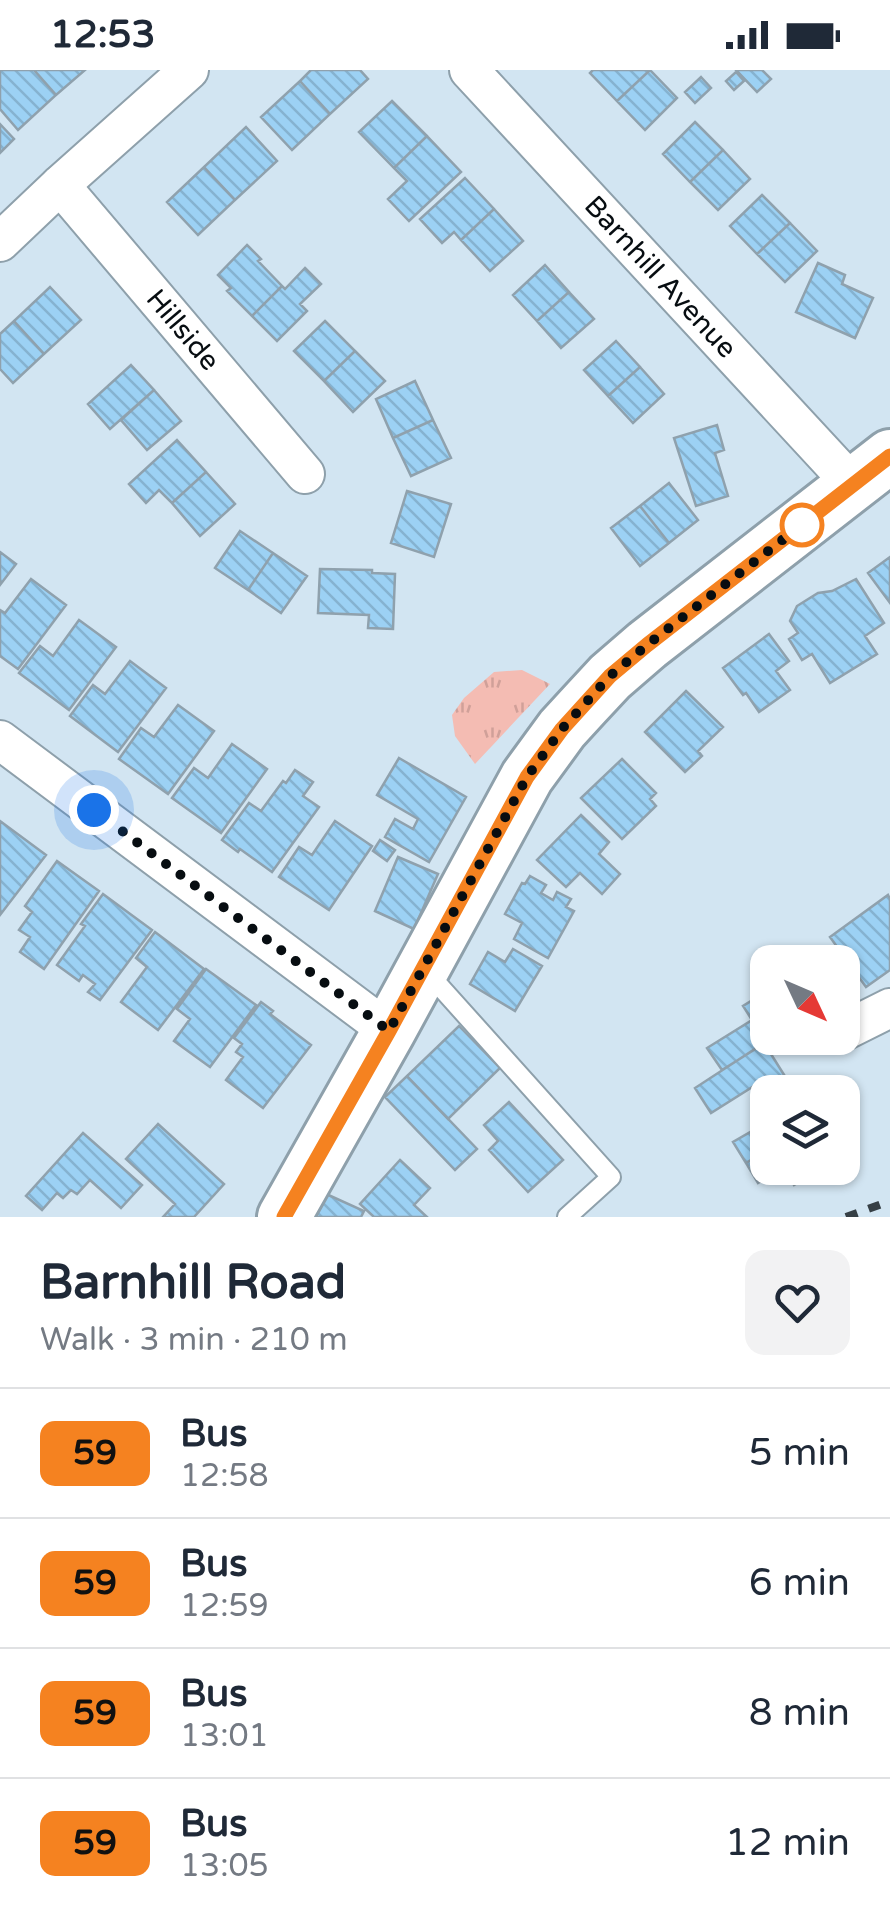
<!DOCTYPE html>
<meta charset="utf-8">
<style>
:root{--surface:#fff;--page:#f2f2f3;--text:#1f2937;--muted:#747a83;--line:#e0e1e3}
body{margin:0;font-family:"Varela Round",sans-serif;background:var(--page);color:var(--text);height:100vh;display:flex;flex-direction:column;font-size:38px;white-space:nowrap}
*{box-sizing:border-box;margin:0}
p{font-size:32px;color:var(--muted)}
.icon{flex:none;width:55px;height:55px;fill:none;stroke:currentColor;stroke-width:2;stroke-linecap:round;stroke-linejoin:round}
.map{position:relative;height:1147px;overflow:hidden}
.details{display:flex;flex-direction:column;background:var(--surface);flex:1}
.details>*{flex:none}
.badge{padding:0 20px;border-radius:15px;font-size:35px;line-height:65px}
.needle{width:65px;rotate:134deg}
.controls{position:absolute;left:750px;top:875px;display:grid;gap:20px}
.controls a{display:grid;place-items:center;width:110px;height:110px;border-radius:20px;background:var(--surface);box-shadow:0 2px 8px #0004;font-size:50px}
.you{position:absolute;width:50px;height:50px;margin:-25px;border:8px solid #fff;border-radius:50%;background:#1a73e8;box-shadow:0 0 0 15px #1a73e833}
.map>.badge{position:absolute;translate:-50% -50%;box-shadow:0 0 0 5px #fff}
.round{display:grid;place-items:center;flex:none;width:105px;height:105px;border-radius:20px;background:var(--page)}
.head{display:flex;align-items:center;justify-content:space-between;height:170px;padding:0 40px}
h1{font-size:48px;font-weight:800;line-height:75px}
ul{padding:0;list-style:none}
li{display:flex;align-items:center;gap:30px;height:130px;padding:0 40px;border-top:2px solid var(--line)}
li div{flex:1}
li b{display:block;font-size:38px}
li em{font-style:normal}
li .badge{min-width:110px;font-weight:700;text-align:center}
.status{display:flex;justify-content:space-between;align-items:center;height:70px;padding:0 50px;background:var(--surface);direction:ltr}
.status svg{height:28px;fill:currentColor}
.map>svg:first-child{display:block}
</style>
<div class="status"><b>12:53</b><svg viewBox="0 0 49 12"><path d="M0 12V9h3v3zM5 12V6h3v6zM10 12V3h3v9zM15 12V0h3v12zM26 1h20v11H26zM47 4h2v5h-2z"/></svg></div>
<div class="map">
<svg width="890" height="1147" viewBox="0 0 890 1147">
<defs>
<pattern id="grass-tufts" width="24" height="20" patternUnits="userSpaceOnUse" patternTransform="scale(2.5)"><rect width="24" height="20" fill="#f4bcb3"/><path d="M3 7l-1-3M5 7V3M7 7l1-3M15 17l-1-3M17 17v-4M19 17l1-3" fill="none" stroke="#d0a099"/></pattern>
<pattern id="building-back-hatch" width="6" height="6" patternUnits="userSpaceOnUse" patternTransform="scale(2.5)"><rect width="6" height="6" fill="#9cd1f4"/><path d="M-1 5l2 2M0 0l6 6M5-1l2 2" fill="none" stroke="#85b2d0"/></pattern>
</defs>
<rect width="100%" height="100%" fill="#d2e5f2"/>
<path fill="url(#grass-tufts)" d="M522,600L550,614L475,694L455,666L452,645L464,628L494,602Z"/>
<path fill="url(#building-back-hatch)" stroke="#8fa1ad" stroke-width="2.5" d="M0,0H34L56,25L18,60L0,39Z
M34,0H85L56,25Z
M311,0H360L368,9L330,44L300,11Z
M593,0H650L617,31L590,3Z
M650,0L677,28L645,60L617,31Z
M736,0H762L771,9L757,22Z
M736,2L744,11L734,20L726,11Z
M701,7L711,18L695,33L685,22Z
M300,11L330,44L292,80L261,47Z
M392,31L427,66L394,98L359,62Z
M695,52L723,80L690,112L663,84Z
M0,54L14,69L0,83Z
M246,57L277,91L235,130L204,97Z
M427,66L461,102L409,151L388,129L407,111L394,98Z
M723,80L750,109L718,140L690,112Z
M204,97L235,130L198,165L167,132Z
M465,108L494,139L461,170L454,162L442,173L420,149Z
M762,125L790,153L757,184L730,156Z
M494,139L523,171L490,201L461,170Z
M790,153L817,181L785,212L757,184Z
M247,175L261,189L258,191L282,216L252,246L227,221L231,218L218,205Z
M818,193L845,205L842,214L873,228L855,268L796,242Z
M545,195L569,222L537,251L513,225Z
M305,198L321,214L300,234L307,241L277,271L252,246L282,216L285,219Z
M50,217L81,250L44,284L14,251Z
M569,222L594,249L561,278L537,251Z
M14,251L44,284L13,313L0,299V264Z
M325,251L355,281L324,311L294,281Z
M616,271L640,297L608,326L584,300Z
M355,281L385,311L353,342L324,311Z
M131,295L154,320L110,359L88,334Z
M640,297L664,324L633,353L608,326Z
M415,311L433,350L393,368L376,329Z
M154,320L181,351L147,380L121,350Z
M433,350L451,388L411,406L393,368Z
M717,355L724,380L715,383L728,426L696,436L674,368Z
M177,370L206,402L172,433L159,420L146,433L129,414Z
M206,402L235,434L200,466L172,433Z
M669,413L698,450L669,473L640,436Z
M407,421L451,434L434,487L391,473Z
M640,436L669,473L640,496L611,458Z
M240,461L273,483L248,520L215,498Z
M0,482L16,494L0,515Z
M273,483L307,506L281,543L248,520Z
M890,487V533L868,503Z
M320,499L372,500V503L395,504L393,559L368,558L369,545L318,543Z
M31,509L66,535L18,599L0,586V540L5,543Z
M856,509L884,553L865,566L877,584L830,613L812,584L802,590L789,569L798,563L790,551L797,536L818,523L832,521Z
M79,550L116,577L69,640L19,603L40,576L53,586Z
M769,564L789,591L776,601L790,620L759,642L746,623L743,625L723,598Z
M130,591L166,618L118,682L70,646L93,615L105,624Z
M686,621L723,657L698,681L702,686L685,702L645,662Z
M178,635L214,661L168,724L119,689L141,658L154,667Z
M232,674L267,699L221,763L172,728L194,698L208,708Z
M399,688L466,727L429,792L385,767L395,749L413,759L418,749L377,725Z
M622,689L656,723L650,729L656,736L622,769L581,728Z
M295,700L313,712L303,726L319,737L272,802L240,779L238,782L222,770L249,733L261,741L283,711L286,713Z
M581,745L609,772L599,784L620,804L602,824L580,803L566,817L537,790Z
M0,751L46,785L0,845Z
M335,751L372,776L329,840L279,807L299,777L312,785Z
M380,770L395,780L387,791L373,781Z
M398,787L438,804L414,859L375,841Z
M57,791L99,821L44,899L20,882L30,867L19,860L32,842L25,836Z
M530,806L546,815L541,823L553,830L557,822L571,829L566,837L574,841L548,888L514,869L522,853L505,844L522,813L525,814Z
M103,824L152,860L100,930L88,922L95,914L83,905L79,911L57,895L85,856L81,854Z
M888,825L890,829V900L866,917L830,867Z
M155,862L204,899L158,960L121,932L147,897L136,888Z
M513,879L542,896L515,941L470,914L488,882L505,892Z
M206,899L256,935L210,997L174,971L190,949L177,939Z
M764,923L768,928V968H773L722,1000L707,978L752,950L743,936Z
M261,932L273,941L270,944L311,975L263,1038L226,1010L243,987L236,982L242,974L234,968Z
M459,956L500,998L448,1049L407,1006Z
M764,973L786,1008L760,1025L754,1016L711,1043L695,1018Z
M407,1006L477,1079L455,1100L385,1027Z
M768,1026V1080L746,1093L733,1072L764,1054L752,1035Z
M509,1032L563,1090L528,1122L489,1080L498,1071L484,1055Z
M158,1054L224,1114L194,1147H163L175,1134L126,1089Z
M83,1063L142,1115L121,1138L90,1110L77,1124L71,1120L63,1128L57,1123L42,1140L26,1126Z
M768,1080V1098H821L794,1115L783,1098L758,1113L746,1093Z
M400,1090L430,1118L414,1135L427,1147H374L360,1134Z
M324,1123L364,1141L361,1147H313Z"/>
<g fill="none" stroke-linecap="round" stroke-linejoin="round">
<defs>
<path id="lane" d="M427,902L611,1107L567,1147"/>
<g id="street">
<path id="s1" d="M469,0L853,415"/>
<path id="s2" d="M60,115L305,404"/>
<path d="M0,172L60,115L189,0"/>
<path d="M0,670L389,961"/>
<path d="M844,961L890,938"/>
</g>
<path id="secondary" d="M284,1147L389,961L527,707L562,659L584,635L610,607L647,575L890,386"/>
</defs>
<use href="#lane" stroke="#8ea0ab" stroke-width="22"/>
<use href="#street" stroke="#8ea0ab" stroke-width="42"/>
<use href="#secondary" stroke="#8ea0ab" stroke-width="58"/>
<use href="#lane" stroke="#fff" stroke-width="18"/>
<use href="#street" stroke="#fff" stroke-width="38"/>
<use href="#secondary" stroke="#fff" stroke-width="52"/>
<path stroke="#363f45" stroke-width="8" stroke-dasharray="12 12" stroke-linecap="butt" d="M846,1147L890,1131"/>
</g>
<g fill="none" stroke-linecap="round" stroke-linejoin="round">
<defs>
<path id="line" d="M284,1147L389,961L527,707L562,659L610,606L647,575L890,386"/>
</defs>
<use href="#line" stroke="#fff" stroke-width="22"/>
<use href="#line" stroke="#f58220" stroke-width="15"/>
<path stroke="#070d11" stroke-width="10" stroke-dasharray="0 18" d="M94,740L389,961L527,707L562,659L610,606L647,575L812,447L802,455"/>
</g>
<circle fill="#fff" stroke="#f58220" stroke-width="5" cx="802" cy="455" r="20"/>
<g text-anchor="middle" dominant-baseline="central" stroke-width="9" stroke-linejoin="round" paint-order="stroke">
<g font-size="28" fill="#070d11" stroke="#d2e5f2">
<text stroke="none"><textPath href="#s1" startOffset="282">Barnhill Avenue</textPath></text>
<text stroke="none"><textPath href="#s2" startOffset="190">Hillside</textPath></text>
</g>
</g>
</svg>
<div class="controls">
<a><svg class="needle" viewBox="-14 -14 28 28"><path d="M0-13l5 13h-10z" fill="#e53935"/><path d="M0 13l5-13h-10z" fill="#747a83"/></svg></a>
<a><svg class="icon" aria-label="layers" viewBox="0 0 24 24"><path d="M12 4l9 5-9 5-9-5zM3 14l9 5 9-5"/></svg></a>
</div>
<div class="you" style="left:94px;top:740px"></div>
</div>
<section class="details">
<div class="head"><div><h1>Barnhill Road</h1><p>Walk · 3 min · 210 m</p></div><a class="round"><svg class="icon" aria-label="heart" viewBox="0 0 24 24"><path d="M12 20l-8-8c-3-5 5-10 8-4 3-6 11-1 8 4z"/></svg></a></div>
<ul>
<li><span class="badge" style="background:#f58220;color:#111">59</span><div><b>Bus</b><p>12:58</p></div><em>5 min</em></li>
<li><span class="badge" style="background:#f58220;color:#111">59</span><div><b>Bus</b><p>12:59</p></div><em>6 min</em></li>
<li><span class="badge" style="background:#f58220;color:#111">59</span><div><b>Bus</b><p>13:01</p></div><em>8 min</em></li>
<li><span class="badge" style="background:#f58220;color:#111">59</span><div><b>Bus</b><p>13:05</p></div><em>12 min</em></li>
</ul>
</section>
